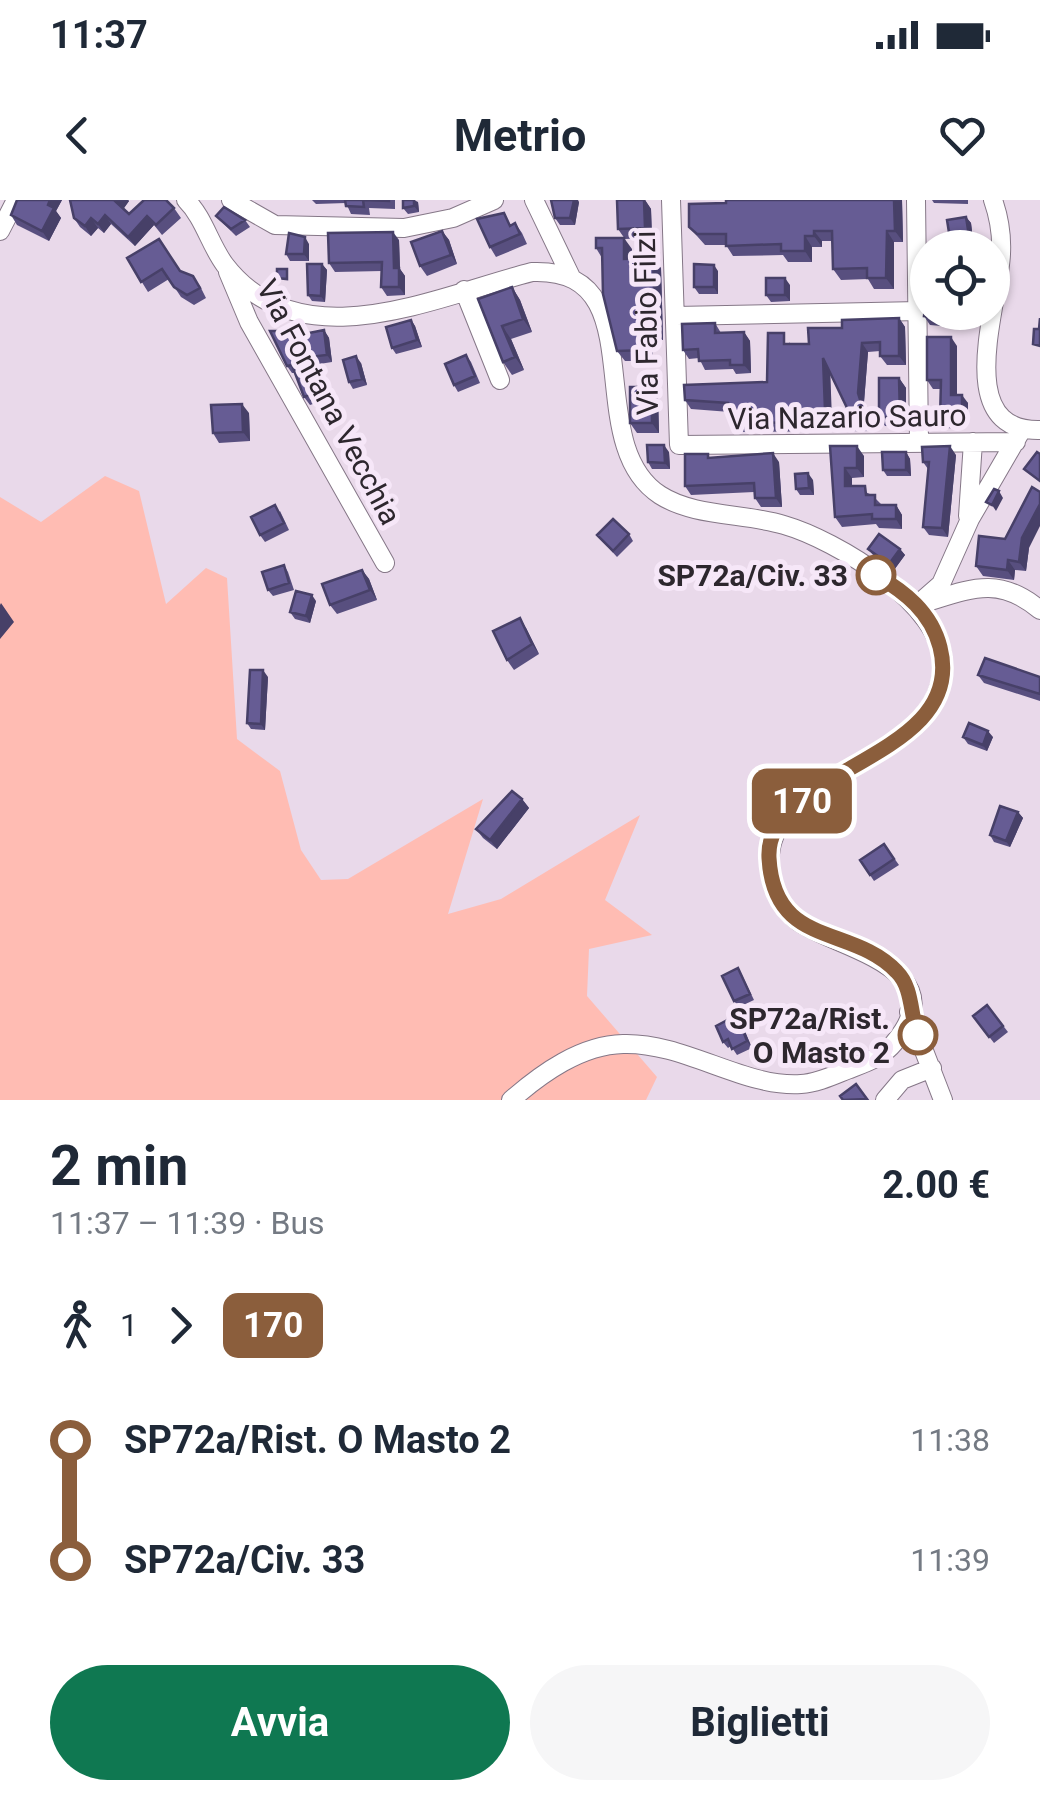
<!DOCTYPE html>
<html lang="it">
<meta charset="utf-8">
<style>
:root{--surface:#fff;--page:#f6f6f7;--text:#1f2937;--muted:#747a83;--accent:#0f7851}
body{margin:0;font-family:Roboto,sans-serif;background:var(--page);color:var(--text);height:100vh;display:flex;flex-direction:column;font-size:38px;white-space:nowrap}
*{box-sizing:border-box;margin:0}
p{font-size:32px;color:var(--muted)}
.icon{flex:none;width:55px;height:55px;fill:none;stroke:currentColor;stroke-width:2;stroke-linecap:round;stroke-linejoin:round}
.map{position:relative;height:900px;overflow:hidden}
.side{display:flex;flex-direction:column;background:var(--surface);flex:1}
.side>*{flex:none}
.badge{padding:0 20px;border-radius:15px;font-size:35px;line-height:65px}
.controls{position:absolute;left:910px;top:30px;display:grid;gap:20px}
.controls a{display:grid;place-items:center;width:100px;height:100px;border-radius:50%;background:var(--surface);box-shadow:0 2px 8px #0004;font-size:50px}
.map>.badge{position:absolute;translate:-50% -50%;box-shadow:0 0 0 5px #fff}
.legs{display:flex;align-items:center;gap:15px;height:110px;padding:0 50px;font-size:32px}
.legs p{margin-inline-start:auto}
.summary{display:flex;align-items:center;justify-content:space-between;height:170px;padding:0 50px}
h1{font-size:55px;font-weight:700;line-height:75px}
.primary-button{display:flex;gap:20px;margin-top:auto;padding:20px 50px}
.primary-button a{flex:1;height:115px;border-radius:60px;background:var(--accent);color:#fff;font-size:40px;font-weight:700;line-height:115px;text-align:center}
.primary-button a+a{background:var(--page);color:var(--text)}
ul{padding:0 50px;list-style:none}
li{display:flex;align-items:center;gap:35px;height:120px;font-size:38px}
li i{display:grid;place-items:center;width:15px;height:100%;margin:0 12px;background:currentColor}
li i::after{content:'';width:25px;height:25px;margin:-12px;border:8px solid;border-radius:50%;background:var(--surface)}
li p{margin-inline-start:auto}
li:first-child i{background:linear-gradient(#0000 50%,currentColor 0)}
li:last-child i{background:linear-gradient(currentColor 50%,#0000 0)}
.status{display:flex;justify-content:space-between;align-items:center;height:70px;padding:0 50px;background:var(--surface);direction:ltr}
.status svg{height:28px;fill:currentColor}
header{display:flex;justify-content:space-between;align-items:center;height:130px;padding:0 50px;background:var(--surface);font-size:45px;font-weight:700}
.map>svg:first-child{display:block}
</style>
<div class="status"><b>11:37</b><svg viewBox="0 0 49 12"><path d="M0 12V9h3v3zM5 12V6h3v6zM10 12V3h3v9zM15 12V0h3v12zM26 1h20v11H26zM47 4h2v5h-2z"/></svg></div>
<header><svg class="icon" aria-label="back" viewBox="0 0 24 24"><path d="M15 5l-7 7 7 7"/></svg>Metrio<svg class="icon" aria-label="heart" viewBox="0 0 24 24"><path d="M12 20l-8-8c-3-5 5-10 8-4 3-6 11-1 8 4z"/></svg></header>
<div class="map">
<svg width="1040" height="900" viewBox="0 0 1040 900">
<rect width="100%" height="100%" fill="#e9d9ea"/>
<path fill="#ffbcb3" d="M105,276L139,291L166,404L206,368L227,378L237,539L280,571L301,650L321,680L348,679L483,599L448,714L501,699L640,615L605,700L652,735L589,749L587,796L657,877L646,900H0V297L41,322Z"/>
<g fill="none" stroke-linecap="round" stroke-linejoin="round">
<defs>
<path id="minor" d="M186,0C204,18 210,45 225,65C300,163 437,96 532,72C658,67 578,242 660,295C694,317 745,313 784,325C836,340 943,404 943,465C942,571 745,569 772,681C777,699 788,716 804,725C845,750 956,770 894,843C882,858 865,863 847,870C832,876 817,883 801,884C744,888 684,842 623,844C581,845 542,873 511,900
M231,0L275,25L404,28L453,18L494,0
M534,0L571,77
M671,0L679,245L1016,242
M916,0L919,242
M993,0C999,17 1002,35 1001,54C999,105 951,232 1040,230
M0,31L16,0
M228,72L249,122L385,363
M464,90L500,180
M676,116L919,111
M968,316L973,242
M927,402C972,388 1000,376 1040,410
M917,405L941,384L970,319L1020,233
M909,812L943,900
M885,900L902,880L932,868"/>
</defs>
<use href="#minor" stroke="#857787" stroke-width="20"/>
<use href="#minor" stroke="#fff" stroke-width="18"/>
</g>
<path fill="#584f7f" fill-rule="evenodd" d="M17,0H62L56,11L61,18L49,41L17,25L11,15Z
M70,0H128L129,1L123,9L129,14L174,8L181,18L162,35L154,25L135,46L111,24L104,33L98,28L91,36L80,27L74,18Z
M312,0H395V9L369,8L370,15L351,14L346,3L316,4Z
M645,0L651,9L652,38L625,39L618,29Z
M902,0L903,42H894V89H874L868,79L841,80L833,69L832,41H822V47H812V62H788L783,55L733,56L726,45H705L689,27Z
M932,0H968V4L934,3Z
M418,2L419,12L408,14L403,8Z
M579,2L575,25H560L555,18Z
M216,16L245,20L250,27L236,36Z
M966,17L971,23L974,48H952L951,45Z
M515,23L522,33L527,44L496,57L490,47Z
M442,31L449,40L457,64L427,76L420,66Z
M399,40L400,69L405,76V95L387,96L381,87L382,71L335,72L329,63Z
M309,44V61H290L286,54Z
M596,48L632,49V59L661,68L663,140H653V161H625L617,151L602,58Z
M127,58L181,72L200,86L206,98L194,105L181,97L169,79L148,92Z
M322,64L327,70L325,102L312,101L308,95Z
M718,71V94H699L694,87Z
M790,85V101L771,102L766,95Z
M512,87L520,100L532,132L511,139L524,170L512,175L503,162L478,99Z
M965,112L964,128L930,125L924,116Z
M899,118L905,127L906,165H887L880,156V151L868,152L864,202L873,231L737,232L731,223L730,212L691,209L685,200L767,182L790,142V144H809L842,128ZM830,171L848,210H831Z
M411,120L415,126L422,147L396,154L392,148Z
M715,123L721,133L744,132L750,141L751,173L736,174L733,169L705,170L699,158L689,159L683,150Z
M324,130L329,138L332,162L313,165L325,200L310,205L304,197L295,173H292L287,166L289,137Z
M957,146V195L968,203V224H962V229L946,228L940,220V189H933L927,180Z
M466,155L471,162L480,183L458,192L454,185Z
M361,163L367,185L353,189L349,182Z
M899,178L906,188V227L885,226L879,217Z
M652,187L658,197L659,233H637L630,223Z
M249,213L250,241L219,243L213,233Z
M830,246L864,256V277L852,278V286L872,295L882,305H896L902,315V329L879,328L876,324L842,327L835,317Z
M669,252L670,269H652L648,262Z
M906,252L910,259L911,276H887L883,270Z
M956,255L948,337L929,335L923,327L928,269L923,262Z
M711,258L779,262L782,307H761L755,298L754,292L691,295L685,286Z
M813,280L814,295H800L796,289Z
M280,311L289,330L265,342L260,335Z
M629,334L633,341L617,357L597,335Z
M1029,348L1026,371L1015,370L1014,380L983,376L976,366Z
M868,349H900L905,355L894,370L873,355Z
M284,365L288,372L294,390L273,396L268,390Z
M362,370L369,379L377,400L337,414L330,405Z
M316,401L310,423L295,419L290,412Z
M526,428L539,454L514,470L507,460Z
M978,475L1040,477V501L984,483Z
M268,477L265,530L251,529L247,523Z
M963,537H993L987,551L968,544Z
M522,599L529,608L497,649L483,638L476,629Z
M1018,612L1023,618L1010,647L994,642L990,635Z
M884,644L899,665L874,681L860,660Z
M742,775L754,800L739,807L734,801Z
M987,805L1008,832L994,843L973,816Z
M741,822L752,848L737,855L731,846L728,848L723,842Z"/>
<path fill="#474068" d="M50,0H62L56,11L61,18L49,41L42,31Z
M117,0H128L129,1L122,11L115,1Z
M414,0L418,2L419,12L414,6Z
M574,0H578L579,2L575,25L570,18Z
M645,0L651,9L652,38L645,28Z
M894,0H902L903,42L895,31Z
M105,15L111,24L104,33L98,24Z
M147,16L154,25L135,46L128,37Z
M966,17L971,23L974,48L970,42Z
M91,18L98,28L91,36L85,26Z
M442,31L449,40L457,64L451,55Z
M814,31L822,41V47L814,36Z
M887,31L894,42V89L886,78Z
M393,32L399,40L400,69L405,76V95L399,87L394,68Z
M805,36L812,47V62L805,51Z
M305,37L309,44V61L304,54Z
M624,38L632,49V70L624,59Z
M653,58L661,68L663,140L655,129Z
M322,64L327,70L325,102L321,96Z
M714,65L718,71V94L714,87Z
M785,78L790,85V101L785,95Z
M512,87L520,100L532,132L523,119Z
M958,112H965L964,128L958,119Z
M899,118L905,127L906,165L899,156Z
M411,120L415,126L422,147L417,140Z
M502,126L511,139L524,170L515,157Z
M645,129L653,140V161L646,150Z
M324,130L329,138L332,162L327,155Z
M744,132L750,141L751,173L744,165Z
M951,137L957,146V203L951,195Z
M862,143L868,152L864,202L873,231L867,222L858,193Z
M356,156L361,163L367,185L362,179Z
M308,157L313,165L325,200L319,192Z
M823,158L830,167L832,219L825,210Z
M899,178L906,188V227L900,217Z
M652,187L658,197L659,233L652,223Z
M962,195L968,203V224L962,215Z
M242,204L249,213L250,241L243,232Z
M664,245L669,252L670,269L665,263Z
M857,246L864,256V277L857,268Z
M950,246L956,255L948,337L942,328Z
M906,252L910,259L911,276L906,270Z
M773,253L779,262L782,307L776,298Z
M845,268L852,278V296L845,286Z
M808,273L813,280L814,295L809,288Z
M999,291L1003,298L996,311L992,305Z
M1040,304V326L1029,348L1026,371L1019,362L1022,338Z
M896,305L902,315V329L896,319Z
M900,349L905,355L894,370L889,364Z
M1008,360L1015,370L1014,380L1007,370Z
M362,370L369,379L377,400L370,390Z
M312,395L316,401L310,423L306,416Z
M1,403L14,422L0,439V405Z
M520,418L526,428L539,454L532,444Z
M263,470L268,477L265,530L261,524Z
M988,531L993,537L987,551L983,545Z
M522,599L529,608L497,649L490,640Z
M1018,612L1023,618L1010,647L1006,641Z
M737,815L741,822L752,848L747,841Z"/>
<path fill="#665c94" stroke="#474068" stroke-width="2.5" fill-rule="evenodd" d="M17,0H50L48,5L54,8L42,31L11,15Z
M70,0H117L115,1L129,14L144,0H166L174,8L156,25L147,16L128,37L105,15L98,24L91,18L85,26L74,18Z
M345,0H389V1L363,0L364,7L346,6Z
M403,0H414V6L403,8Z
M551,0H574L570,18H555Z
M617,0H644L645,28L618,29Z
M726,0H894L895,31H887L886,78H867V68L833,69L832,31H814V36H805V51H781V44L726,46V34H697L689,27V4L726,3Z
M224,7L245,20L231,29L216,16Z
M504,13L510,26L515,23L520,34L490,47L477,19Z
M966,17L970,42L951,45L947,20Z
M442,31L451,55L420,66L411,42Z
M393,32L394,68H399V87H381L382,62L329,63L328,33Z
M289,33L305,37L304,54H286Z
M596,38H624V59L653,58L655,129H645L646,150L617,151L603,94L602,48H596Z
M159,39L180,71L193,76L200,88L187,95L174,87L162,69L141,82L127,58Z
M307,64H322L321,96L308,95Z
M694,64L714,65V87H694Z
M277,69H287V79L277,78Z
M766,78H785V95H766Z
M928,79V112H958V119L924,116Z
M512,87L523,119L502,126L515,157L503,162L478,99Z
M899,118V156H880V142L862,143L858,193L867,222L731,223L728,203L685,200L684,185L767,182L768,133H784V144H809L808,128H842V120ZM823,158L848,210H825Z
M1040,118V146L1033,144L1034,129H1039Z
M411,120L417,140L392,148L386,127Z
M715,123V133L744,132V165H730V160L699,161L698,149L683,150L682,124Z
M324,130L327,155L308,157L319,192L304,197L292,165L287,166L270,131H284V138Z
M927,137H951V195H962V215H956V220H940L941,180H927Z
M466,155L475,176L454,185L445,164Z
M356,156L362,179L349,182L343,160Z
M879,178H899L900,217H879Z
M630,187H652V223H630Z
M242,204L243,232L213,233L211,205Z
M647,245H664L665,263L648,262Z
M830,246H857V268H845V286H865L866,295H875V305H896V319H872V314L835,317Z
M950,246L942,328L923,327L929,262H923L922,247Z
M882,252H906V270H883Z
M1037,252L1040,254V281L1024,269Z
M773,253L776,298H755L754,283L685,286V254H708V258Z
M808,273L809,288L796,289L795,274Z
M1032,287L1040,292V304L1022,338L1019,362L1008,360L1007,370L976,366L979,336L1005,339Z
M994,289L999,291L992,305L986,302Z
M275,305L284,323L260,335L251,317Z
M613,319L629,334L613,351L597,335Z
M879,334L900,349L889,364L868,349Z
M284,365L289,383L268,390L262,372Z
M362,370L370,390L330,405L322,384Z
M296,391L312,395L306,416L290,412Z
M520,418L532,444L507,460L493,431Z
M985,458L1040,477V494L978,475Z
M250,470H263L261,524L247,523Z
M969,523L988,531L983,545L963,537Z
M512,591L522,599L490,640L476,629Z
M1000,606L1018,612L1006,641L990,635Z
M884,644L894,659L870,675L860,660Z
M738,768L750,794L734,801L722,776Z
M987,805L1003,826L989,837L973,816Z
M737,815L747,841L732,849L728,839L723,842L716,826Z
M856,884L867,899L843,900L840,896Z"/>
<g fill="none" stroke-linecap="round" stroke-linejoin="round">
<defs>
<path id="line-1" d="M876,375C905,392 931,412 940,447C969,560 764,567 769,658C774,749 852,724 897,772C913,788 910,815 918,835"/>
</defs>
<use href="#line-1" stroke="#fff" stroke-width="22"/>
<use href="#line-1" stroke="#8b5e3c" stroke-width="15"/>
</g>
<g fill="#fff" stroke="#8b5e3c" stroke-width="5">
<circle cx="876" cy="375" r="18"/>
<circle cx="918" cy="835" r="18"/>
</g>
<g text-anchor="middle" dominant-baseline="central" stroke-width="10" stroke-linejoin="round" paint-order="stroke">
<g font-size="30" fill="#2d272e" stroke="#f6e7f8">
<text transform="translate(646 123) rotate(-91)">Via Fabio Filzi</text>
<text transform="translate(329 202) rotate(62)">Via Fontana Vecchia</text>
<text transform="translate(847 217) rotate(-1)">Via Nazario Sauro</text>
</g>
<g font-size="30" font-weight="bold" fill="#2d272e" stroke="#f6e7f8" text-anchor="end">
<text x="848" y="375">SP72a/Civ. 33</text>
<text x="890" y="818">SP72a/Rist.<tspan x="890" dy="34">O Masto 2</tspan></text>
</g>
</g>
</svg>
<div class="controls">
<a><svg class="icon" aria-label="locate" viewBox="0 0 24 24"><circle cx="12" cy="12" r="6"/><path d="M12 2v4M12 18v4M2 12h4M18 12h4"/></svg></a>
</div>
<b class="badge" style="left:802px;top:601px;background:#8b5e3c;color:#fff">170</b>
</div>
<section class="side">
<div class="summary"><div><h1>2 min</h1><p>11:37 – 11:39 · Bus</p></div><b>2.00 €</b></div>
<div class="legs"><svg class="icon" aria-label="walk" viewBox="0 0 24 24"><circle cx="13" cy="4" r="2"/><path d="M13 8l-2 6 4 7M11 14l-3 7M7 12l3-4h3l4 4"/></svg>1<svg class="icon" aria-label="forward" viewBox="0 0 24 24"><path d="M9 5l7 7-7 7"/></svg><b class="badge" style="background:#8b5e3c;color:#fff">170</b></div>
<ul>
<li><i style="color:#8b5e3c"></i><b>SP72a/Rist. O Masto 2</b><p>11:38</p></li>
<li><i style="color:#8b5e3c"></i><b>SP72a/Civ. 33</b><p>11:39</p></li>
</ul>
<div class="primary-button"><a>Avvia</a><a>Biglietti</a></div>
</section>
